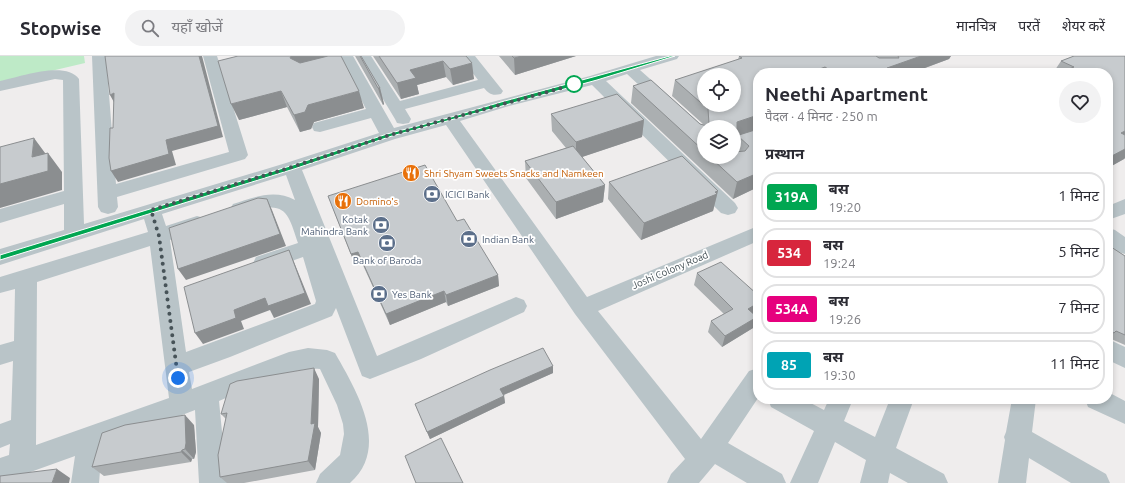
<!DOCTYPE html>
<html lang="hi">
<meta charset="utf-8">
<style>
:root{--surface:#fff;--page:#f2f2f3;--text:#2b2b33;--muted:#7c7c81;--line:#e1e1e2}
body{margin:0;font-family:Ubuntu,"Noto Sans Devanagari",sans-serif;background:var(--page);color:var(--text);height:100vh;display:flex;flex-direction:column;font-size:15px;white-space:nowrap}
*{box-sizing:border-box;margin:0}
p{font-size:13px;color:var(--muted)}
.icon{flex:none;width:22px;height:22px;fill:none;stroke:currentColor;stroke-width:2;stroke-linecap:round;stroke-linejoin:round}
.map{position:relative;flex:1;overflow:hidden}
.details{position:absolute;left:753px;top:12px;width:360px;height:336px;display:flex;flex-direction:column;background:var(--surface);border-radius:16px;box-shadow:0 2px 6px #0003}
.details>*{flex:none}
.badge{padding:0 8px;border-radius:3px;font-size:14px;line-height:26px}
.tools{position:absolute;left:697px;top:12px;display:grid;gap:8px}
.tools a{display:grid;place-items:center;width:44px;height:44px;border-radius:50%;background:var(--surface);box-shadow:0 2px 6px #0003;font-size:20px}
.you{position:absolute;width:20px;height:20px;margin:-10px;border:3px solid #fff;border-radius:50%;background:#1a73e8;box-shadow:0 0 0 6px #1a73e833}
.map>.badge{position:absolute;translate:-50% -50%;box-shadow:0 0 0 2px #fff}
h2{padding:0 12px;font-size:15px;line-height:36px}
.round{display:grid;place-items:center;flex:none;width:42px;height:42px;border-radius:21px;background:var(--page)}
.head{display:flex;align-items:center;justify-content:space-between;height:68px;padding:0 12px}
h1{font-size:19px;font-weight:700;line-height:30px}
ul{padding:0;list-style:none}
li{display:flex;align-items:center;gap:12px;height:50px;margin:0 8px 6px;padding:0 4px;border:2px solid var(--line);border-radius:16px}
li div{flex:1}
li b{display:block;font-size:15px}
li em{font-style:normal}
li .badge{min-width:44px;font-weight:700;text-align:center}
header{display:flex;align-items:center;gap:24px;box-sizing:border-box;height:56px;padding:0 20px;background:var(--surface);border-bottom:1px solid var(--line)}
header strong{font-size:19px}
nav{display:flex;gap:22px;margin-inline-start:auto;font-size:14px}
.search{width:280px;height:36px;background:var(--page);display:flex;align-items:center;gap:10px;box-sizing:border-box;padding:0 14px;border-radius:22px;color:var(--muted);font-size:15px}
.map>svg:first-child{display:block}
</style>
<header>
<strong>Stopwise</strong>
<div class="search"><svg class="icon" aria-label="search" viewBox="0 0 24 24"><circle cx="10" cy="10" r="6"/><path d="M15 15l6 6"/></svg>यहाँ खोजें</div>
<nav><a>मानचित्र</a><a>परतें</a><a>शेयर करें</a></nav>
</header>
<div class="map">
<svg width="1125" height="427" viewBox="0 0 1125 427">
<rect width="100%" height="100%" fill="#efeded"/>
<path fill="#beeac7" d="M0,0H84L85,7L0,27Z"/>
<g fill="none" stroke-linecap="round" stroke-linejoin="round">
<path fill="#b9c4c8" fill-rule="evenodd" d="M92,0H106L116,128L229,96L203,0H217L248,99L245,103L117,141L118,151L115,156L108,158L101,156L98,151Z
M339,0H353L394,72L590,20L656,0H679L677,3L640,14L704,71V85L698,84L627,18L606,25L735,147L738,152L735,157L728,159L721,157L592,29L509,50L460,65L587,241L758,170V185L598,255L701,383L749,315L758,312V342L728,387L782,418L786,427H747L715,408L699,427H667L671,418L685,403L575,258L446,69L395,83L302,114L377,300L516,241L524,244L527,250L524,256L421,303L370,323L362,320L336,252L332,260L230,301L189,316L192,333L289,296L308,292L327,294L335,297C356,334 391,391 350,427H316L320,418L340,399L344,378L343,368L337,349L320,313C290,310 248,333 219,345L227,427H199L195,354L102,390L99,427H71L75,400L0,427V402L9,399L10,388L0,392V368L11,364L13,305L0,309V289L14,285L15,233L0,237V221L148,176L144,163L0,209V193L64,174V148L0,167V153L64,135L63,24L55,23L0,35V25C19,21 66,4 79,23L84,168L286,107L379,77L371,62L320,76L314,75L312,71L314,67L366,53ZM286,119L295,144C275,133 254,141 233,148L230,153L233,158C241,160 246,158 254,155C287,144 289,161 298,187L256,201L253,207L256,213L263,215L303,201L316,245L315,248L186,296L170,184L204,172L207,167L204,162L197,160L166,170L162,158ZM150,190L169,342L36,389L37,226Z
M357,0H371L400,45L478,24L460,0H475L503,35L501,38C492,40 489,38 484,32L405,53L411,63L409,67L403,68L397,67L395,63Z
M1125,143V158L1108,164V150Z
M1108,172L1115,174L1125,181V198L1118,196L1108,189Z
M1108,283L1125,291V312L1108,304Z
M1108,336L1125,345V368L1088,351L1085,343H1108Z
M768,343H803L824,354L829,343H853L844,365L875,381L890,343H914L896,392L944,418L948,427H908L890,417L888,427H860L866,404L835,386L818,427H790L814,375L771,351Z
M1012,343H1036L1032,376L1106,418L1110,427H1071L1029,402L1026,427H998L1005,384L1004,381L1006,376Z"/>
</g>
<path fill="#abafb1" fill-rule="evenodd" d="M238,0L364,52L314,66L311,73L300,76L287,51L239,64Z
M355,0H361L380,32L384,48L383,49Z
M373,0H466L474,23L453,29L446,21L417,29L419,38L401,43Z
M499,0H576L515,19Z
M739,0H951L949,3L912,17H758V131L733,143L631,47L633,30L700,68L704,69L672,40L675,24L738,4ZM704,71H734V101H704Z
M1074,0H1125V102L1124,103L1108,112V17H1053L1061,5Z
M551,58L644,64L642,81L582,101L605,129L603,146L556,163L526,122L525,105L566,92L552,75Z
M609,126L717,137V138L713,155L641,184L608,143Z
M328,140L457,165L498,219L499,230L448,250L446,246L390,269L362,207L355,209Z
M1108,189L1125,200V289L1109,282H1108Z
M697,217L758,239V256L754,258L757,261L753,272L722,291L708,276L711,265L724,258L694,229Z
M553,310V317L504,339L505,347L430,383L415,348Z
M319,323L318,371L321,377L315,414L244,427H227L220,421L226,363L221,358Z
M194,369L196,396L194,403H192L191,406L104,420L92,411Z"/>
<path fill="#8b8e90" d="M199,0H202L223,81L172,95L176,109L118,126L111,115L166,84Z
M291,0H338L300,13L290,2Z
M522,0H576L515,19L514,2Z
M921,0H951L949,3L911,17H885L887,12Z
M443,5L446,21L417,29L419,38L401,43L397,27L410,14Z
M472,7L474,23L453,29L450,13Z
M825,11L823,17H809Z
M378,32H380L384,48L383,49Z
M281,35L287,51L239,64L231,48Z
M359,35L364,52L314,66L311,73L300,76L294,59L308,49Z
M114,37L116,50L110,39Z
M758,59V73L738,80L734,96V94L737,83H734L737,66Z
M644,64L642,81L576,103V86Z
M1125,75V85L1121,77Z
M34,82L48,101V97L62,116V134L0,152V128L32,101Z
M1125,93V102L1124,103L1108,112V102Z
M758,117V131L733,143L737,126Z
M605,129L603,146L556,163V146Z
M718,135L713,155L641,184L644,167Z
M267,143L272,154L286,190L186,224L178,213Z
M289,194L294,206L311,248L274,262L270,254L241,265L244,273L203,288L195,277L234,254Z
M358,196L362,207L355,209L351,198Z
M498,219L499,230L448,250L446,239Z
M444,235L446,246L390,269L386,258Z
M758,247V256L744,264L748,253Z
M757,261L753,272L722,291L725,280Z
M553,310V317L501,340L500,333Z
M314,312L319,323L318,371L321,377L315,414L308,405L311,368Z
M504,340L505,347L430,383L427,376Z
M185,359L194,369L196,396L194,403L185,393Z
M182,394L192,403L191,406L181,396Z
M57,413L70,422L69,427H52Z"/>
<path fill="#c7cbce" stroke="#8b8e90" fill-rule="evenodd" d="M105,0H199L218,70L166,84L169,98L111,115L109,102L110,72H113L114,37L110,39Z
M238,0H291L290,2L300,7L328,0H341L359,35L308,49L305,56L294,59L281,35L231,48L218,5Z
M360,0H361L380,32H378Z
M379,0H466L472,7L450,13L443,5L410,14L416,22L397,27Z
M512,0H522L514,2Z
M739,0H876L879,2H899L898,0H921L887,12L895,17H834L825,11L809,17H758V59L737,66V78L739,79L758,73V117L737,126L710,101H734V96L745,95L749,90L738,80L737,83H734V71H704V95L633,30L651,24L700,68L707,70L709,68L708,53L675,24L742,2ZM704,19H734V49H704Z
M1074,0H1125V75L1121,77L1125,79V93L1108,102V17H1059L1074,11L1061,5Z
M617,38L644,64L576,86L551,58Z
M34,82L32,101L48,97V115L0,128V91Z
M573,90L605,129L556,146L525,105Z
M682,100L718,135L715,136L717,138L644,167L609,126Z
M425,109L457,165L464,163L498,219L446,239L444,235L386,258L358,196L351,198L328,140Z
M258,142L267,143L280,178L178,213L169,172Z
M1108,189L1125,200V279L1116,275L1114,277L1108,274Z
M289,194L305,237L268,250L265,242L234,254L236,262L195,277L184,231Z
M721,206L758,239V247L748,253L757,261L725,280L711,265L733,253L697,217Z
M543,292L553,310L500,333L504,340L427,376L415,348L490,314Z
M314,312L311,368L315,367L308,405L220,421L218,399L227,357L221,358L230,328L237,325Z
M185,359L186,387L185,393L182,394L181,396L92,411L102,377L125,369Z
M441,382L463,427H416L405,400Z
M57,413L52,427H0V420Z"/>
<path fill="#00a651" stroke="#fff" d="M670,0H675L597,24L392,80L294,113L0,204V199L290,110L387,78L448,62L501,46L593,21Z"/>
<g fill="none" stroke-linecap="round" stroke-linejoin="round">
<path stroke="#475358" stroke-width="4" stroke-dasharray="0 7.2" d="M178,322L159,180L151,154L292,111L390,79L580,27L574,28"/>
</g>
<defs>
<symbol id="restaurant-disc" viewBox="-11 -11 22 22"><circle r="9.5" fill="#e8710a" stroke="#fff"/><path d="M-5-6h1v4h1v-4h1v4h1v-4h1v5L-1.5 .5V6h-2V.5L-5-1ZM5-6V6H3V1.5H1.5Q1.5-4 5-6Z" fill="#fff"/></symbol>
<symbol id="bank-disc" viewBox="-11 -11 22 22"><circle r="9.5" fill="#5c6f8a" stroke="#fff"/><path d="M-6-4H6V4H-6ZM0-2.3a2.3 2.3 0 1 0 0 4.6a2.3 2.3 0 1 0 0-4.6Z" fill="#fff"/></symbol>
</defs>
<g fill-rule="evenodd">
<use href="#restaurant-disc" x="401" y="107" width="20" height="20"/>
<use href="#bank-disc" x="422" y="128" width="20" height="20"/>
<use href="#restaurant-disc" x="333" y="135" width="20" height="20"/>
<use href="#bank-disc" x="371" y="159" width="20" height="20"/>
<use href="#bank-disc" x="459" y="173" width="20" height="20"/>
<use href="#bank-disc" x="377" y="177" width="20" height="20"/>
<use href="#bank-disc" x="369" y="228" width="20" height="20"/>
</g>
<circle fill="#fff" stroke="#00a651" stroke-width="2" cx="574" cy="28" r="8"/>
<g text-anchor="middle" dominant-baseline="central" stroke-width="3.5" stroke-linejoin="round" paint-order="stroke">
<g font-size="10" fill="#c56008" stroke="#fff" text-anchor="start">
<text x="424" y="117">Shri Shyam Sweets Snacks and Namkeen</text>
<text x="356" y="145">Domino's</text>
</g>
<g font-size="10" fill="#4e5e75" stroke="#fff" text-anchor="start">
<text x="445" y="138">ICICI Bank</text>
<text x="368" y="163" text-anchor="end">Kotak<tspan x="368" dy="12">Mahindra Bank</tspan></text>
<text x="482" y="183">Indian Bank</text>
<text x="387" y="204" text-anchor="middle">Bank of Baroda</text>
<text x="392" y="238">Yes Bank</text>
</g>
<g font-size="10" fill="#475358" stroke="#fff">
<text transform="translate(670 214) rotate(-23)">Joshi Colony Road</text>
</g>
</g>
</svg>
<div class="tools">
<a><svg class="icon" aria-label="locate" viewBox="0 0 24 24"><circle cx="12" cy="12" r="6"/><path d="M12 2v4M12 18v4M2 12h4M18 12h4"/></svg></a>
<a><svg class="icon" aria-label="layers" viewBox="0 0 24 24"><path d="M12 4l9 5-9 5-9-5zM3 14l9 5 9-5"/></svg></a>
</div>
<div class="you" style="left:178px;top:322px"></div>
<section class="details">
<div class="head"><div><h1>Neethi Apartment</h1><p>पैदल · 4 मिनट · 250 m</p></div><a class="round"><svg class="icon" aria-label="heart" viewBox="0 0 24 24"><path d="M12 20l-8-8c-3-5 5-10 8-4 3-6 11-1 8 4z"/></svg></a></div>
<h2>प्रस्थान</h2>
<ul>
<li><span class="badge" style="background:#00a651;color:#fff">319A</span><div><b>बस</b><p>19:20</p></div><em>1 मिनट</em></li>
<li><span class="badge" style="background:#d7263d;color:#fff">534</span><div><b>बस</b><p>19:24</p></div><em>5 मिनट</em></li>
<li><span class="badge" style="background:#e6007e;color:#fff">534A</span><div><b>बस</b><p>19:26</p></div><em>7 मिनट</em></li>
<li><span class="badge" style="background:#00a3b4;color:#fff">85</span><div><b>बस</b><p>19:30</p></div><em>11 मिनट</em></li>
</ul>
</section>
</div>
